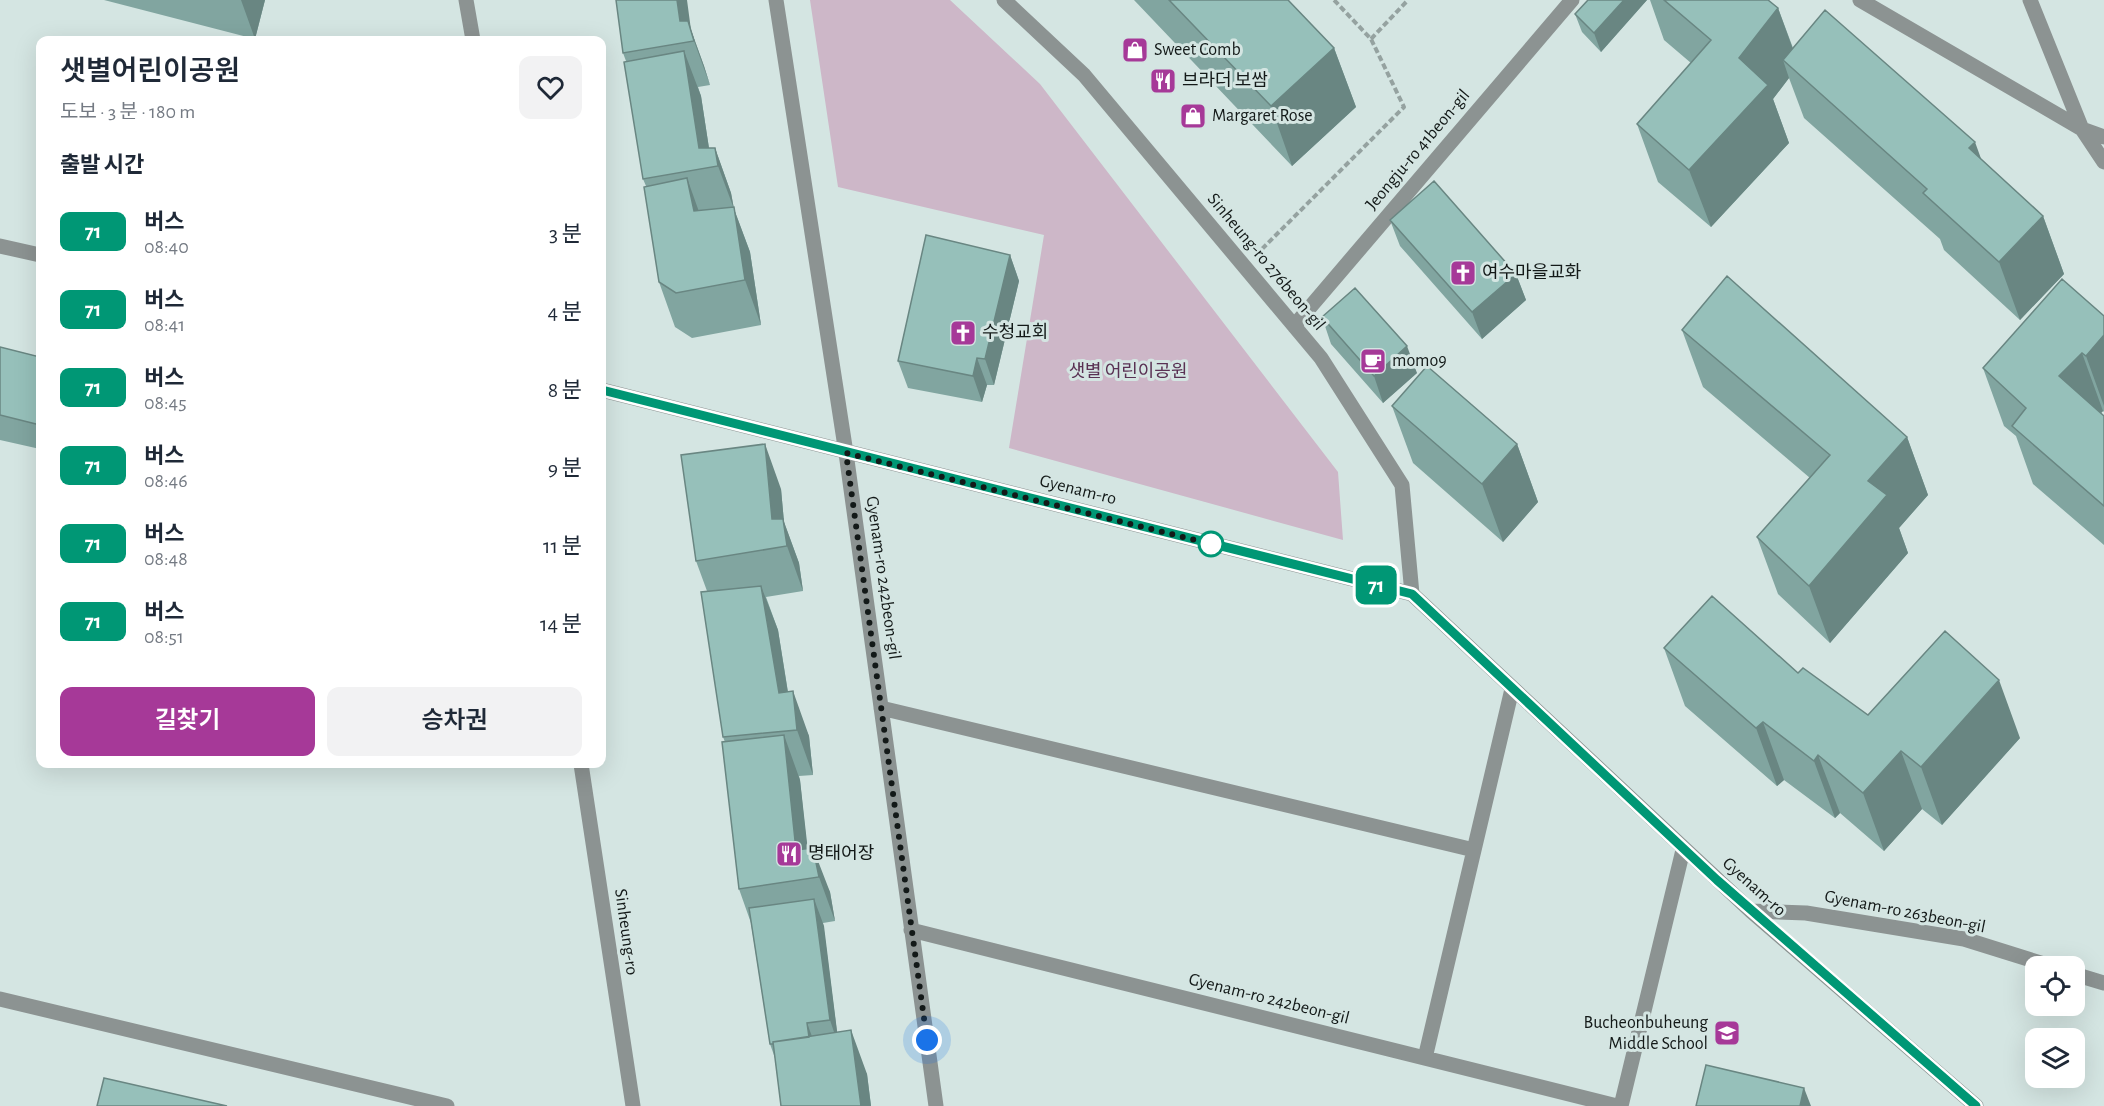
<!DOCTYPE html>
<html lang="ko">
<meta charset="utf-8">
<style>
:root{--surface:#fff;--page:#f2f2f3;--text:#1f2937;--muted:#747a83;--accent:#a63998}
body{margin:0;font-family:"Alegreya Sans","Noto Sans KR",sans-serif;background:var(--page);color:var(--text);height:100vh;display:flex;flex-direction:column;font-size:22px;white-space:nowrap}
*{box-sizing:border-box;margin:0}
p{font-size:20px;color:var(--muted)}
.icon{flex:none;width:33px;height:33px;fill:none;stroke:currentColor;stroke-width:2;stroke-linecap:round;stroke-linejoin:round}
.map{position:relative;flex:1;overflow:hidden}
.side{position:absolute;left:36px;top:36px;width:570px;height:732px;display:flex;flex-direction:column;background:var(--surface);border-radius:12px;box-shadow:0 6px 24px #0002}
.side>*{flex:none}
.badge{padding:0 12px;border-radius:9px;font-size:21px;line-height:39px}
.controls{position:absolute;left:2025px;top:956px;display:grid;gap:12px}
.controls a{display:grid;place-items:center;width:60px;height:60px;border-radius:12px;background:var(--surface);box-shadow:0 6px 24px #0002;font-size:30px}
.you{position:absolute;width:30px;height:30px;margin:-15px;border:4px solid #fff;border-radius:50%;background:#1a73e8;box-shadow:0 0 0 9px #1a73e833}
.map>.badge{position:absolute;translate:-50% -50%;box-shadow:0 0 0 3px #fff}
h2{padding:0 24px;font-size:22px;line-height:54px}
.round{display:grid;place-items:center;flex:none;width:63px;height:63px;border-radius:12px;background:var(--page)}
.overview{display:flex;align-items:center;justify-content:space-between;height:102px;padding:0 24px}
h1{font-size:28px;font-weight:600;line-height:45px}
.primary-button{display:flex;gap:12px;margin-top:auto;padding:12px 24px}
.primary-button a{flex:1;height:69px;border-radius:12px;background:var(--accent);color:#fff;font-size:24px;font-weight:600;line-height:69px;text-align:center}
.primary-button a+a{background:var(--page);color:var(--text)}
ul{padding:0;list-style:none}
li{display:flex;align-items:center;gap:18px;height:78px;padding:0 24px}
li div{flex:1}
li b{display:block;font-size:22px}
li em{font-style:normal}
li .badge{min-width:66px;font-weight:700;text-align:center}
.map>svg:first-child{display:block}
</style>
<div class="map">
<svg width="2104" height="1106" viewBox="0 0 2104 1106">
<rect width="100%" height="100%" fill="#d4e5e2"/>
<path fill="#cdb7c8" d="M810,0H950L1040,84L1338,472L1343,540L1009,448L1044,235L838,187Z"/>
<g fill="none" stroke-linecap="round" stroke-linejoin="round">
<path stroke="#95a2a0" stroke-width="4" stroke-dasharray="6 3" stroke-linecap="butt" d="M1371,39L1408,0
M1262,249L1404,107L1371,39L1334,0"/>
<path stroke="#8c9392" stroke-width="15" d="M466,0L473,40
M776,0L846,453L936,1106
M1004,0L1084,75L1321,358L1402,485L1412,594
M1860,0L2082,129L2104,137
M2030,0L2082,129L2104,162
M0,246L40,255
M1294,326L1572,0
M602,390L1412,594L1751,911L1976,1106
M881,708L1474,850
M581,764L633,1106
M1751,911L1806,913L1964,939L2050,966
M911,930L1617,1106
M2074,974L2104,983
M0,999L447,1106
M1425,1058L1512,689
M1621,1106L1683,850"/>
</g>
<path fill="#81a5a0" d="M104,0H265L255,39Z
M1134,0H1288L1334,48L1356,107L1292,166Z
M1588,0H1647L1601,52L1582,32L1575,14Z
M1650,0H1768L1778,8L1793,48L1981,159L2043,216L2064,274L2020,320L1944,250L1940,239L1804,118L1789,78L1773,99L1789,143L1711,227L1658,182L1637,124L1691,63L1664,40Z
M691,30L704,66L710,85L698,87L701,96L709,148H715L731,193L734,209L750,252L761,325L692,338L675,327L659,282L646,186L643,179L626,61L623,53Z
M1390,220L1516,274L1526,300L1482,339L1400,246Z
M1010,255L1019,281L994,385H987L982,402L908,388L898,361Z
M2104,316V412L2103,411L2101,413L2104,416V545L2033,484L2016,436L2004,426L1983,368Z
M1322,317L1417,373L1383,403L1331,344Z
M1682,330L1907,437L1928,495L1899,528L1908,553L1830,643L1778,594L1757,537L1810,478L1703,387Z
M0,347L40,357V449L0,440Z
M1392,406L1517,444L1538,502L1503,542L1413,463Z
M781,489L784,522L799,563L803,591L766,597L778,630L788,692L809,736L813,775L799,776L800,780L807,848L830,892L835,921L823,923L837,1032L867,1074L871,1106H781L775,1058L770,1044L751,923L739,889L725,742L723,737L707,591L696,561Z
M1664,648L1798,673L1868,715L2020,738L1942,825L1922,809L1884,851L1840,813L1835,818L1784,780L1777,786L1685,706Z"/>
<path fill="#698682" d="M241,0H265L255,39Z
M677,0H687L691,30L704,66L710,85L694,41L680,21Z
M1624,0H1647L1601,52L1594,33Z
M1778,8L1799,66L1783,60L1789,78L1773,99L1789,143L1711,227L1689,170L1739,58Z
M1334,48L1356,107L1292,166L1271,106Z
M684,51L701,96L712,168L699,148Z
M1975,142L1996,200L1969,148Z
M715,148L731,193L734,209L750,252L761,325L745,280L734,209L718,166Z
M687,178L703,223L694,211Z
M2043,216L2064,274L2020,320L1999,262Z
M1010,255L1019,281L994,385L985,359Z
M1516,274L1526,300L1482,339L1472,312Z
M2104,335V406L2086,356Z
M1407,346L1417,373L1383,403L1374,376Z
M2082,353L2103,411L2080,434L2059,376Z
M977,358L987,385L982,402L973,376Z
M1907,437L1928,495L1899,528L1908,553L1830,643L1809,586L1868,481Z
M765,444L781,489L784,522L799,563L803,591L787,546L772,519Z
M1517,444L1538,502L1503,542L1482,484Z
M761,586L778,630L794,731L779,693Z
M1999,680L2020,738L1942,825L1921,767Z
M793,691L809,736L813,775L797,730Z
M1763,722L1784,780L1777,786L1756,728Z
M784,735L800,780L811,878L796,850Z
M1901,751L1922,809L1884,851L1863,793Z
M1818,755L1840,813L1835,818L1814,761Z
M813,848L830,892L835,921L819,877Z
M814,899L824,926L839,1047L830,1020Z
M807,1023L817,1050L809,1040Z
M851,1030L867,1074L871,1106H861Z
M1804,1088L1811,1106H1800Z"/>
<path fill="#96c0ba" stroke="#698682" stroke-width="1.5" d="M616,0H677L680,21H688L694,41L623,53Z
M1169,0H1288L1334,48L1271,106Z
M1588,0H1624L1594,33L1575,14Z
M1664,0H1768L1778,8L1739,58L1768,85L1689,170L1637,124L1711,40Z
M1825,10L1975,142L1969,148L2043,216L1999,262L1923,193L1927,189L1783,60Z
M684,51L699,148H715L718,166L643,179L624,62Z
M687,178L694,211L734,207L745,280L676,293L659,282L644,187Z
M1434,181L1516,274L1472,312L1390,220Z
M926,235L1010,255L985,359L977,358L973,376L898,361Z
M1727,276L1907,437L1868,481L1887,495L1809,586L1757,537L1830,455L1682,330Z
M2062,279L2104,316V335L2086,356L2082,353L2059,376L2104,416V506L2012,426L2026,408L1983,368Z
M1355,288L1407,346L1374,376L1322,317Z
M0,347L40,357V425L0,415Z
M1427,366L1517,444L1482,484L1392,406Z
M765,444L772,519H783L787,546L696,561L681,455Z
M761,586L779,693L793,691L797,730L723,737L701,592Z
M1712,596L1798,673L1803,668L1868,715L1945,631L1999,680L1921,767L1901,751L1863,793L1818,755L1814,761L1763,722L1756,728L1664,648Z
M784,735L796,850L813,848L819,877L739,889L722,742Z
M814,899L830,1020L807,1023L809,1037L773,1042V1044H770L749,908Z
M851,1030L861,1106H781L773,1042Z
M1706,1065L1804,1088L1800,1106H1696Z
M104,1078L227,1106H97Z"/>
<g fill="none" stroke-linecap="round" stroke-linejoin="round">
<defs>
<path id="line" d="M602,390L1412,594L1717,880L1976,1106"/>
</defs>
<use href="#line" stroke="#fff" stroke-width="14"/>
<use href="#line" stroke="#009775" stroke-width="9"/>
<path stroke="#131918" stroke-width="6" stroke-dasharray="0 10.8" d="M927,1040L846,453L1211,544"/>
</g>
<defs>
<symbol id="shop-square" viewBox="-11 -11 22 22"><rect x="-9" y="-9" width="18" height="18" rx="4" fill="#a63998" stroke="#d4e5e2"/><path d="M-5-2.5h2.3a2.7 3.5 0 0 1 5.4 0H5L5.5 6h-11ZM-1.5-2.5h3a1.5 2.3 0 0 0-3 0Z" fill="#fff"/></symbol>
<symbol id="restaurant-square" viewBox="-11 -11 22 22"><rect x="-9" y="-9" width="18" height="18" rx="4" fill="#a63998" stroke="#d4e5e2"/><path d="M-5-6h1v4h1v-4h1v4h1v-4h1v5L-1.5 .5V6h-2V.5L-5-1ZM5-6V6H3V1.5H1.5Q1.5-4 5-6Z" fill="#fff"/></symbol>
<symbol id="church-square" viewBox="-11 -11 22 22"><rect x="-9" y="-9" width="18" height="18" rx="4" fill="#a63998" stroke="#d4e5e2"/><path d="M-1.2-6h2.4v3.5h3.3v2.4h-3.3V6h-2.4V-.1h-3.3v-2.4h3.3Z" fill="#fff"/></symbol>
<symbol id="cafe-square" viewBox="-11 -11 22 22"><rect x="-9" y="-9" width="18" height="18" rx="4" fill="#a63998" stroke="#d4e5e2"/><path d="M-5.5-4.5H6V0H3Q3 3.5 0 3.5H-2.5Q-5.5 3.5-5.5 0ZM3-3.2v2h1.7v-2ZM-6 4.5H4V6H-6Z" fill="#fff"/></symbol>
<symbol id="school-square" viewBox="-11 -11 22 22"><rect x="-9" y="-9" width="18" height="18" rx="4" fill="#a63998" stroke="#d4e5e2"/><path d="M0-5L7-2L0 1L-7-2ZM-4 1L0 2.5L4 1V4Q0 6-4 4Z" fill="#fff"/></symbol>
</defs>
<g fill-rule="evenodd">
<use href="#shop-square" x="1120" y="35" width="30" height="30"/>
<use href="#restaurant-square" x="1148" y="66" width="30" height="30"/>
<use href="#shop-square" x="1178" y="101" width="30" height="30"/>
<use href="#church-square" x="1448" y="258" width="30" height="30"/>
<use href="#church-square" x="948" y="318" width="30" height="30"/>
<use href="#cafe-square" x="1358" y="346" width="30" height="30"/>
<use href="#restaurant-square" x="774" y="839" width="30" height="30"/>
<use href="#school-square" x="1712" y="1018" width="30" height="30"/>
</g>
<circle fill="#fff" stroke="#009775" stroke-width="3" cx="1211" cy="544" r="12"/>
<g text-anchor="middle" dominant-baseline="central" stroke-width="6" stroke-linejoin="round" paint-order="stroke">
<g font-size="18" fill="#131918" stroke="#d4e5e2" text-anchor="start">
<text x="1154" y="50">Sweet Comb</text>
<text x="1182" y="81">브라더 보쌈</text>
<text x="1212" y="116">Margaret Rose</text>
<text x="1482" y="273">여수마을교화</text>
<text x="982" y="333">수청교회</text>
<text x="1392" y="361">momo9</text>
<text x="808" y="854">명태어장</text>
<text x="1708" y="1023" text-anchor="end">Bucheonbuheung<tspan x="1708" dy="21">Middle School</tspan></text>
</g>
<g font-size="18" fill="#131918" stroke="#d4e5e2">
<text transform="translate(1418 150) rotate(-50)">Jeongju-ro 41beon-gil</text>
<text transform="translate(1266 262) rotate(50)">Sinheung-ro 276beon-gil</text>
<text transform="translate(1078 490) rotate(14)">Gyenam-ro</text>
<text transform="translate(883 578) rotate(82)">Gyenam-ro 242beon-gil</text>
<text transform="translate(1754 887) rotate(42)">Gyenam-ro</text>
<text transform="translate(1905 912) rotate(11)">Gyenam-ro 263beon-gil</text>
<text transform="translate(626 932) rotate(82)">Sinheung-ro</text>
<text transform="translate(1269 999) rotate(14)">Gyenam-ro 242beon-gil</text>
</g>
<g font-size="18" fill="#593153" stroke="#d4e5e2">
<text x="1128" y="372">샛별 어린이공원</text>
</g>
</g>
</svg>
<div class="controls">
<a><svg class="icon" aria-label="locate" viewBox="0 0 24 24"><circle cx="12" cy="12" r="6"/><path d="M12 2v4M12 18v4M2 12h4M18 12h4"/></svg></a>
<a><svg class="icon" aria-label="layers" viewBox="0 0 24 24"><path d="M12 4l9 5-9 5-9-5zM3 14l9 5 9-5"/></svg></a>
</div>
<div class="you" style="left:927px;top:1040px"></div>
<b class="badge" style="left:1376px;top:585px;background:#009775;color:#fff">71</b>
<section class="side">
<div class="overview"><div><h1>샛별어린이공원</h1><p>도보 · 3 분 · 180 m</p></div><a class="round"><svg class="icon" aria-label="heart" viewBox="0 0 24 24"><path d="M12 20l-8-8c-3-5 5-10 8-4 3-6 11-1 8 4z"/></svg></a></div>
<h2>출발 시간</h2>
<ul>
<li><span class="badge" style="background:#009775;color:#fff">71</span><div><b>버스</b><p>08:40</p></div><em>3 분</em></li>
<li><span class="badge" style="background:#009775;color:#fff">71</span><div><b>버스</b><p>08:41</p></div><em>4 분</em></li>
<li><span class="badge" style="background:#009775;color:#fff">71</span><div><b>버스</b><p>08:45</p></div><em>8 분</em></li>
<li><span class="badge" style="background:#009775;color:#fff">71</span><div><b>버스</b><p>08:46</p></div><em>9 분</em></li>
<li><span class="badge" style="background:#009775;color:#fff">71</span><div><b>버스</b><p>08:48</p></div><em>11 분</em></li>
<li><span class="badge" style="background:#009775;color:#fff">71</span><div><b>버스</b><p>08:51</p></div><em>14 분</em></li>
</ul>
<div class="primary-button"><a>길찾기</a><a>승차권</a></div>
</section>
</div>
